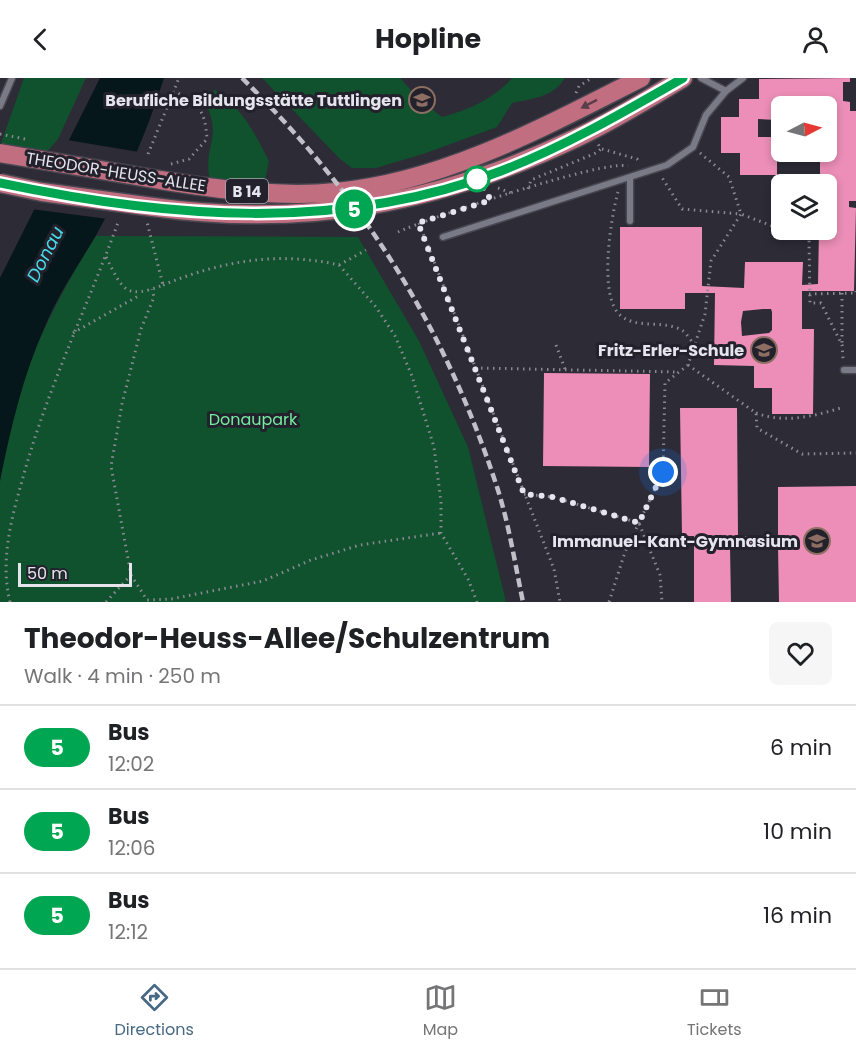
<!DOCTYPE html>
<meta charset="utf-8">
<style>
:root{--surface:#fff;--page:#f6f6f6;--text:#202124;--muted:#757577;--line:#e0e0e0;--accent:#476983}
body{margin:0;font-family:Poppins,sans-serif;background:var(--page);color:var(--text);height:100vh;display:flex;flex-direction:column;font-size:22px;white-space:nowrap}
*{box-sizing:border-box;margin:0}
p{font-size:20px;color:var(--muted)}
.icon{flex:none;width:33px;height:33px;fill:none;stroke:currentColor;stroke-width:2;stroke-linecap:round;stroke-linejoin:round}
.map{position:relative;height:524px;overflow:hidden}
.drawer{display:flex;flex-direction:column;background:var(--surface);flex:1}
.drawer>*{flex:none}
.badge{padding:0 12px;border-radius:20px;font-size:21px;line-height:39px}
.needle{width:39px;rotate:84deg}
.buttons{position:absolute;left:771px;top:18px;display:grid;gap:12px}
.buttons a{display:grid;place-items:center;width:66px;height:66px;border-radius:9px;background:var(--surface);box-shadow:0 3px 9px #0003;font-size:30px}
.scale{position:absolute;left:18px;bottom:15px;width:114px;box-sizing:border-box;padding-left:6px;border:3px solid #e6e5ed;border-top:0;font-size:16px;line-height:21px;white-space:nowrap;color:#e6e5ed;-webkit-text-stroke:4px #23222c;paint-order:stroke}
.you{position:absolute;width:30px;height:30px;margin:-15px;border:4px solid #fff;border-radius:50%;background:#1a73e8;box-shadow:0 0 0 9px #1a73e833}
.map>.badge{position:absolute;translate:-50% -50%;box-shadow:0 0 0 3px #fff}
.round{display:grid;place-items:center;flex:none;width:63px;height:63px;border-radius:9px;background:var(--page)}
.summary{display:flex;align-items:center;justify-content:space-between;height:102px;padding:0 24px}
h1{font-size:28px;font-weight:700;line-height:45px}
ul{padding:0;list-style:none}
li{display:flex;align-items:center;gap:18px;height:84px;padding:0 24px;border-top:2px solid var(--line)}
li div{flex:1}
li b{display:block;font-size:22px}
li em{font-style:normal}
li .badge{min-width:66px;font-weight:700;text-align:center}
header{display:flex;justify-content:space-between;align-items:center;height:78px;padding:0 24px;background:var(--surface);font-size:27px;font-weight:700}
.dock{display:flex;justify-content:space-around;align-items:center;height:84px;border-top:2px solid var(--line);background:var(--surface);font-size:16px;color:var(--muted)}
.dock a{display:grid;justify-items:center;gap:3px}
.dock .active{color:var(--accent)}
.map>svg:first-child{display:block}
</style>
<header><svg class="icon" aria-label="back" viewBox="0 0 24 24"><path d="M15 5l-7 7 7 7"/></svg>Hopline<svg class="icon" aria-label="person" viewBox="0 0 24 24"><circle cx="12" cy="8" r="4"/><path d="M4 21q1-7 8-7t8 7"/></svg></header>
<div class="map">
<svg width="856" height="524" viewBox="0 0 856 524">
<rect width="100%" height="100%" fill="#2c2b36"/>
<path fill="#10522e" d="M24,0H86L58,61L47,74L0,68Z
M262,0H400L420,22L442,39C470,31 492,22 512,0H565C554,19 531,21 512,25L497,49L426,75L376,90H352L340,81Z
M215,12C242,29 255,56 269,83L265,102L249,105L210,103C202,66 225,60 203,21Z
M96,158L358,159L419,263L468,369L506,524H0C0,485 0,444 0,405C6,321 51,228 96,158Z"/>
<path fill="#05171a" d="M100,0H164C147,54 123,110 95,159C78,188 59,215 46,246C23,297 11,349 0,403V200Z"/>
<path fill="#2c2b36" d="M67,62L139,74L108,141L31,131Z"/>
<path fill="#ec8eb7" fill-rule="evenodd" d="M850,0V4H843V23L850,24V33H856V123H849V129L856,130L854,213H802V251H814L813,336H772V310H754V288L714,287L715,215H685V231H620V149H702V208L744,210L745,184H803L802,207L818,206L819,152H826V106H820V74H826V28H821V23H805V28H782V74H804V76H777V97H740V75H721V39H739V21H759V1ZM758,41L776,42V59H758ZM763,231H771L772,234V252L769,255L742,258L741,244L743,233Z
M544,295L650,296L649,389L543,388Z
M680,330H737L738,458H778V409L856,408V524H779L778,468L730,469L731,524H694V458H682Z"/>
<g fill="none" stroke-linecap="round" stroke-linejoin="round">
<defs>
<path id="lane" d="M701,0L726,13
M0,28L12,0
M630,143V99
M443,159L667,87L693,69L706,37L726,13L743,0
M844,292H856"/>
<path id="primary" d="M160,102C216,111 280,120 336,114C444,104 546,48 641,0
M153,129C306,150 437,126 576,60C613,43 648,21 683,0"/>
</defs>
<use href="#lane" stroke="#474650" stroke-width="9"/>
<use href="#primary" stroke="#474650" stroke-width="21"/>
<path stroke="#8b8a93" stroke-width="3" stroke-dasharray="1.5 4.5" stroke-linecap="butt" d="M576,15L579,8L592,0
M602,71L637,81L640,85
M700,75L729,99L741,136L809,162L810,225H821L842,267L843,281
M148,76L179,0
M171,86L189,81L207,61C205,33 200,26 174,13
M498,110L511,115
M528,111L531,102L596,75L601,71L598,66
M618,114C611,139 598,218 620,237C637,252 665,241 683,253C687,256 691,263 695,267
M419,145L554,491L560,524
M398,154C429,140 605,81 628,88
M106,179C123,212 125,222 163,207L147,144
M339,187L366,172
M163,207C222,183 277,173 339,187L376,229L395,258L412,298L434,369L441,424V455L468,501L477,524
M842,215V265
M809,216L856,215V213
M73,255L140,217
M556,267L565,291
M688,287L756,335L757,350L802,376L856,375
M475,290L678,294
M756,335C785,346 815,338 844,329
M524,416L553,419L639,445L660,497L662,524
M131,497L147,522L171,521L263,503L311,482L360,467L441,455
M10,524C0,483 11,442 22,403C46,313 87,230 119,142
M106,524L131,497L111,388L122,326L141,251L154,219L152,211
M609,524L625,474L663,394L665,305L688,287L705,236L711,183L741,136L682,131L661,98"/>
<use href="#lane" stroke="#7a7986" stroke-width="6"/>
<use href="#primary" stroke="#c16f80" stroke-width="18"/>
<path stroke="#c1c0c8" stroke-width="4.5" stroke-dasharray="9 4.5" stroke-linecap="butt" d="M242,0C363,119 444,247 497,409C509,446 515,486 523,524"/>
<defs>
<path id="primary-bridge" d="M0,75L160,102
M0,105L42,114L153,129"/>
</defs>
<use href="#primary-bridge" stroke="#474650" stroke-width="21" stroke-linecap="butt"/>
<path stroke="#8b8a93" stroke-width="3" stroke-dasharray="1.5 4.5" stroke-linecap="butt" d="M0,56L25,61"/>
<use href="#primary-bridge" stroke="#c16f80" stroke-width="18"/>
</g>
<defs><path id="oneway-solid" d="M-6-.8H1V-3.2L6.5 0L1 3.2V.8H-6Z" transform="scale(1.5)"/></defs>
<use fill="#5a3d49" href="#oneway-solid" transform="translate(589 26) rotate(153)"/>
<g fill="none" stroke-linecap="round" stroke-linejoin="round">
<defs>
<path id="line" d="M0,105C166,140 340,155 501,93C566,68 624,34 683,0"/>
</defs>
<use href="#line" stroke="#fff" stroke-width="14"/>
<use href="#line" stroke="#00a651" stroke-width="9"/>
<path stroke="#e6e5ed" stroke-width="6" stroke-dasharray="0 10.8" d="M477,101L491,122L418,145L524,416L553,419L639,445L663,394"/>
</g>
<defs>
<symbol id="school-ring" viewBox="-11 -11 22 22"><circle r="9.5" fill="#23222c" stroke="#8d6e63" stroke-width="1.5"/><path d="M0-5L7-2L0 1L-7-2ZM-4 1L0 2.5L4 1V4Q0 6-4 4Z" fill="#8d6e63"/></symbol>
</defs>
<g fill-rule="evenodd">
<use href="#school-ring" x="407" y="7" width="30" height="30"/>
<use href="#school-ring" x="749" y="257" width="30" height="30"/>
<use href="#school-ring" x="802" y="448" width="30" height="30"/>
</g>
<circle fill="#fff" stroke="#00a651" stroke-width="3" cx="477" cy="101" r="12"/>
<g text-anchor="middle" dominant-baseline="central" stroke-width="6" stroke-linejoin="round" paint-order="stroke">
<rect fill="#23222c" stroke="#acaab3" stroke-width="1.5" x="226" y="101" width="42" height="24" rx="4.5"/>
<g font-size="15" font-weight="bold" fill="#e6e5ed">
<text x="247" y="113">B 14</text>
</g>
<g font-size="16" font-weight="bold" fill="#e6e5ed" stroke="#23222c" text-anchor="end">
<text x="402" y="22">Berufliche Bildungsstätte Tuttlingen</text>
<text x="744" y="272">Fritz-Erler-Schule</text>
<text x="798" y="463">Immanuel-Kant-Gymnasium</text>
</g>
<g font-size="16" fill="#e6e5ed" stroke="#23222c">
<text transform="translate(116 94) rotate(9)">THEODOR-HEUSS-ALLEE</text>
</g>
<g font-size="16" fill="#73eca1" stroke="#23222c">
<text x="253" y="341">Donaupark</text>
</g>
<g font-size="18" font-style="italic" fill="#46daea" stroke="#23222c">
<text transform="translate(45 176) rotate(-63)">Donau</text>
</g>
</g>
</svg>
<div class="buttons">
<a><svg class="needle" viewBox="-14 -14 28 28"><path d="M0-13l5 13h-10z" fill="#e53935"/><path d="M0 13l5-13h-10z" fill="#757577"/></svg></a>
<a><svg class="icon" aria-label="layers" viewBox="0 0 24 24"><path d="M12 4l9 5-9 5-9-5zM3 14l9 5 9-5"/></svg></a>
</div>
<div class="scale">50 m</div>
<div class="you" style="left:663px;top:394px"></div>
<b class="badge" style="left:354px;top:131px;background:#00a651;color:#fff">5</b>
</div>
<section class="drawer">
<div class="summary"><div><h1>Theodor-Heuss-Allee/Schulzentrum</h1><p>Walk · 4 min · 250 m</p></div><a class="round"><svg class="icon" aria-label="heart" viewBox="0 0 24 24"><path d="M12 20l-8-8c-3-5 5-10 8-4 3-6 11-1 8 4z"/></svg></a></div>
<ul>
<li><span class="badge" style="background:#00a651;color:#fff">5</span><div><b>Bus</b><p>12:02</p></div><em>6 min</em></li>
<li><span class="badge" style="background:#00a651;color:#fff">5</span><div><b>Bus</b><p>12:06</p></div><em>10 min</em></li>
<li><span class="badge" style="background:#00a651;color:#fff">5</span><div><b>Bus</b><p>12:12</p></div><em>16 min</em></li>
</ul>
</section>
<nav class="dock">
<a class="active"><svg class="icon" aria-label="directions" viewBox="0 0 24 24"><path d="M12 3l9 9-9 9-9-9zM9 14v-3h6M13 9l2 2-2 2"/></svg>Directions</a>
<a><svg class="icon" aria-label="map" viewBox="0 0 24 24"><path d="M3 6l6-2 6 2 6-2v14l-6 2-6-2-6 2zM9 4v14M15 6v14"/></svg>Map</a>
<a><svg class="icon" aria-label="tickets" viewBox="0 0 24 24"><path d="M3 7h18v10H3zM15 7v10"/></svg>Tickets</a>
</nav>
